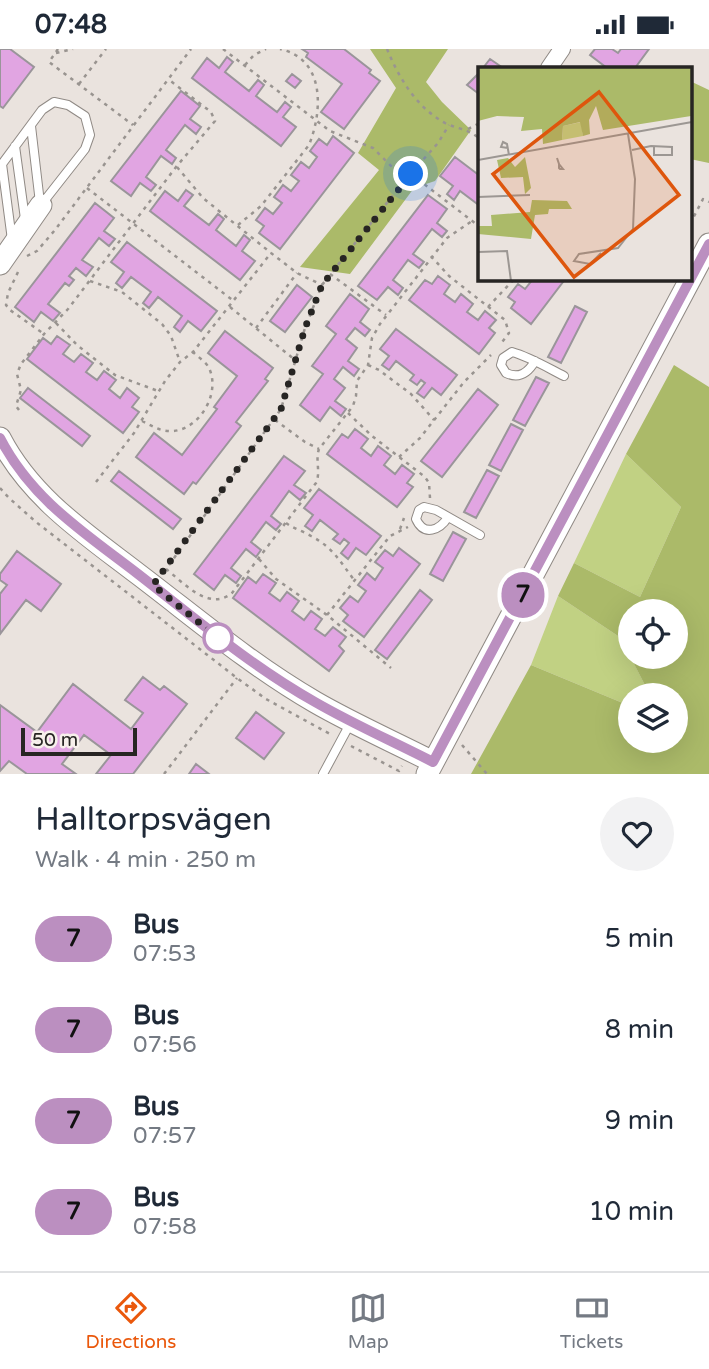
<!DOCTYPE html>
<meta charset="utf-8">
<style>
:root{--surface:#fff;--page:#f2f2f3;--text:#1f2937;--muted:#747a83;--line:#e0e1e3;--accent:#ea580c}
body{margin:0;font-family:"Varela Round",sans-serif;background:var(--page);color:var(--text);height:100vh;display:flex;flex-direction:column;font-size:26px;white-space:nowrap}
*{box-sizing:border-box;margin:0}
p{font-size:23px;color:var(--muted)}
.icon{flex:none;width:38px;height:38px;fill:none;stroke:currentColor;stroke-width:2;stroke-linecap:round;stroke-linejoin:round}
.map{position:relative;height:725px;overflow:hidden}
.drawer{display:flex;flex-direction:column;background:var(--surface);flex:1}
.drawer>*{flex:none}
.badge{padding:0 14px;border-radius:23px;font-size:24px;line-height:46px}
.tools{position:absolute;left:618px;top:550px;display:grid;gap:14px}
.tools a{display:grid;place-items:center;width:70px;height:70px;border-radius:50%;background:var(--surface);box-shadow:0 7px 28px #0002;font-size:35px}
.scale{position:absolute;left:21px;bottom:18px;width:116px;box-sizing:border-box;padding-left:7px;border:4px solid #272523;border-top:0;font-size:19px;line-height:24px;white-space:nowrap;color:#272523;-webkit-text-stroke:5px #f7f0eb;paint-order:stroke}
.you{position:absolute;width:35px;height:35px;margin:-18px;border:5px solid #fff;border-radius:50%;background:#1a73e8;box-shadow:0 0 0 10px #1a73e833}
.map>.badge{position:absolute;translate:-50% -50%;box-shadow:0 0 0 4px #fff}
.round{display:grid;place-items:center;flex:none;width:74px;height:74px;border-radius:37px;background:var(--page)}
.overview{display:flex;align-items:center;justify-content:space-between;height:119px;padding:0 35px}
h1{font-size:33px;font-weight:600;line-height:52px}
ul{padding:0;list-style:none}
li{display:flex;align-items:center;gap:21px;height:91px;padding:0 35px}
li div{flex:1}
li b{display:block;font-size:26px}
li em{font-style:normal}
li .badge{min-width:77px;font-weight:700;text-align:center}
.status{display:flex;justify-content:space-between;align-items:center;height:49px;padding:0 35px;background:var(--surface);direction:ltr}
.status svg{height:19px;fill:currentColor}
.dock{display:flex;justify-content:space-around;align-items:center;height:98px;border-top:2px solid var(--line);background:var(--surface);font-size:19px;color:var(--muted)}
.dock a{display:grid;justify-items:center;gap:4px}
.dock .selected{color:var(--accent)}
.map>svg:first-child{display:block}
</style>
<div class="status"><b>07:48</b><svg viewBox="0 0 49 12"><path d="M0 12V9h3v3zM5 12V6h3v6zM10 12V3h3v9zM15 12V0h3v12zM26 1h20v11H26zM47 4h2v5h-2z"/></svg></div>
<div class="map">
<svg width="709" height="725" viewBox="0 0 709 725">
<rect width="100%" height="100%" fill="#eae3de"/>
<path fill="#c1d183" d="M626,405L681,458L640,548L574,514Z
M558,547L621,589L650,646H630V657L531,616Z"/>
<path fill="#abba69" d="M370,0H448L426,33L442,53L471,81L435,132L414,139L350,225L300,218L379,121L358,104L396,39Z
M690,32L709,41V114L690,110Z
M674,316L709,338V725H471L531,616L630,657V691H676V646H650L630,607H676V562H630V607L621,589L558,547L574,514L640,548L681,458L626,405Z"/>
<path fill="#e1a5e2" stroke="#9a959a" stroke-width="2" d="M0,0H10L34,18L3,59L0,57Z
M302,0H344L371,21L369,24L380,32L344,80L321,63L342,35L306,8L308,4Z
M595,0H612L618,4L621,0H649L635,19H607L590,6Z
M227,8L233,13L225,23L249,42L258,31L264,36L256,47L277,63L285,53L291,58L283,68L296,78L281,97L192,29L207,9L219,19Z
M490,10L503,19H483Z
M480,23V44L479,45L467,36Z
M292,25L301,32L295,39L286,32Z
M181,42L200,57L190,70L201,78L196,85L185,76L166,101L176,109L172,115L161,107L146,128L156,136L151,142L140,134L131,147L111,132Z
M333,87L354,104L280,200L259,184L264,177L256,171L265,159L273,165L282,154L274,148L283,136L291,142L299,132L291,126L301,113L309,119L317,108L310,102L319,90L327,96Z
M455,108L480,127V157L460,142L454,151L447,145L453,137L440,127Z
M186,141L193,146L184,157L209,176L218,165L224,170L216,181L236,197L244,186L250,191L242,202L255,212L240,231L150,162L165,142L178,152Z
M428,146L447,160L437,174L447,182L442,188L432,180L413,205L424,213L419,219L408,211L393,231L403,239L398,246L388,238L377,251L358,237Z
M95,154L114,169L104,182L115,190L109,197L99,189L82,211L93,218L86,227L76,219L69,227L74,231L69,237L65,234L48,255L60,264L53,272L41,263L34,273L15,258Z
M127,193L217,262L201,282L188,272L180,283L174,278L182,267L158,248L149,259L143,254L151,243L131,228L122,239L116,234L124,223L111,213Z
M438,227L450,236L444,245L455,253L461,245L473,255L467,263L478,271L485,262L496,271L489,279L495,284L479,305L409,251L425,231L432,235Z
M531,229H566L531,275L511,259L515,253L508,248L518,235L525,240L533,230Z
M297,236L312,248L285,283L270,272Z
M350,245L369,260L360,273L370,281L365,287L355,279L346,290L357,299L348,312L359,320L354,327L343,318L334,330L345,339L335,352L346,360L341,367L330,358L320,372L300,356L323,325L312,317L336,285L326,277Z
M575,257L587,263L561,314L548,308Z
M396,280L457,326L441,346L432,339L424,349L417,344L425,334L421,331L417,336L410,331L414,326L396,312L389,321L382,316L389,307L380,300Z
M225,282L273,319L265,330L268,332L236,373L241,377L196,435L193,433L184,445L136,408L154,384L182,406L217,360L214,358L237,327L208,304Z
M57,287L70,296L63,305L74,313L81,305L93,314L86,323L97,331L104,322L116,331L109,340L120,349L127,339L139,349L132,358L139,363L123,384L27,310L43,289L51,295Z
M536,328L549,334L525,377L513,371Z
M28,339L90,387L82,397L20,349Z
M478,340L498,356L442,428L421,412Z
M511,375L523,381L501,422L489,416Z
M355,380L368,390L361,399L371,407L378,397L391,407L384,416L395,425L402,416L414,425L407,434L413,438L397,458L327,405L342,385L348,389Z
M284,407L305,422L294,436L306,444L300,451L289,442L271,467L281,475L276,481L266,473L251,493L261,501L256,508L246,500L231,519L241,527L236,534L225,526L214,541L194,525Z
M487,421L499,427L476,469L464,463Z
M119,422L181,470L173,480L111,432Z
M319,440L381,487L366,506L356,499L348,510L341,504L349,494L344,490L340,495L333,490L338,485L320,471L312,482L305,477L313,466L304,459Z
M453,483L466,490L443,532L430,525Z
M399,499L420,515L364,588L343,572L348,566L340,559L350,547L358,553L366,542L358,536L367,524L375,531L383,519L375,513L385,501L393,507Z
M17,502L61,535L41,562L26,551L0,585V545L7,536L0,531V525Z
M263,525L276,534L269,544L280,552L287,543L299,552L292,562L304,571L311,562L322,570L315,580L325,587L333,578L346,588L339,597L344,602L329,622L233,549L248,528L256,534Z
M420,541L432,551L387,610L375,601Z
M143,628L160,641L164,637L187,655L133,725H96L111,706L84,686L62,715L76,725H27L9,712L0,722V656L37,683L73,635L131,680L143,664L125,651Z
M256,663L284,684L264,710L236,689Z
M196,715L209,725H189Z"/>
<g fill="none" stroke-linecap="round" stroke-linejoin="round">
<defs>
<path id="lane" d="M31,77L40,154
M15,97L25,170
M12,191L2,115L42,61L54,53L68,56L85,67L90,86L85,100L41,156
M535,312C528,324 519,330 506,324L501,316L503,309L512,303C530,308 548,319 564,327
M448,468C440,481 424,488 416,470L419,461L424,458L436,461L480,486
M323,725L351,673"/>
<path id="street" d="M549,19L562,0"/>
<path id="secondary" d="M0,215L41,156
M0,389C31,449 86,485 138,525C196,569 251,616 315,653C353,675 394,693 433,713
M427,725L709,195"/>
</defs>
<use href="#lane" stroke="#908a85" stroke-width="10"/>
<use href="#street" stroke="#908a85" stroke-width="18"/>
<use href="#secondary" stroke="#908a85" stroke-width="23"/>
<path stroke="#999490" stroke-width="2.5" stroke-dasharray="3.5 5" stroke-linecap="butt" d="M58,0L49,13L133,76
M223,0L330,82L373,99L405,131
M387,0C399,29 416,58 445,74C457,80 469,80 480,90
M56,4L73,0
M245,16L254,6L266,0
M79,35L106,0
M468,80L480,74
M177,118L203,149L271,204L297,224L322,236
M411,125L480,178
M87,139L235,253
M690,175L703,150L709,153
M238,176L261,157L309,96C323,61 325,10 280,0
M27,207L37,202L55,181L191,0
M431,207L449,227L505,271L509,284L500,296
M18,223L8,244L6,256L10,261L44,285
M330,225L386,266
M90,232L122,243L162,275L171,287L180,313
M230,258L295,311
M488,258L515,229
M56,274L77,296L115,326L158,342
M256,279L297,224
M368,316L379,321L411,345L434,371
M19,361L16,357L21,341L17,325L21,315L44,285L68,260L176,118L215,72L211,63L168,30
M348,364L372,387L425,428L429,434L430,449
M275,371L305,393L319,400
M142,372C152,377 161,383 173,382C200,380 221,344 209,319C206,313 198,308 193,303
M399,408L420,389L464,333L491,306
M96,433L134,384L165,332L180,313L193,303L271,204
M0,439L9,449L36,473L237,629L266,650L330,685
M286,474C294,480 303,482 311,487C334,499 340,513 355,532
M400,480L404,469
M259,510L276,530L327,566L391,619
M166,520C184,534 209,563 232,544L316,434C321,423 315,411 319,400L353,357L356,347L357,332L368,316L372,289L380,275L447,189L472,172
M164,523L281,360L305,279L322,236L405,131L438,94L449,76
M327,566L390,487L408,478
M462,696L487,725
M351,697L399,722L402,717
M164,725L237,629"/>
<use href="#lane" stroke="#fff" stroke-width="8"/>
<use href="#street" stroke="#fff" stroke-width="16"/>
<use href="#secondary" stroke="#fff" stroke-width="21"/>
</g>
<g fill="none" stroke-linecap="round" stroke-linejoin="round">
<defs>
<path id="line" d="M0,389C32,451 85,484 138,525C196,570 251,617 315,653C353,675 394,693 433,713L709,195"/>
</defs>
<use href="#line" stroke="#fff" stroke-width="16"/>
<use href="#line" stroke="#bb8fc0" stroke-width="10"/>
<path stroke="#272523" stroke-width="7" stroke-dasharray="0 12.6" d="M218,589L153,536L281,360L305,279L322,236L411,125"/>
</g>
<circle fill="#fff" stroke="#bb8fc0" stroke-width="3.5" cx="218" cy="589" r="14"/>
<g transform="translate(478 18)">
<rect width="214" height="214" fill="#eae3de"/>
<path d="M103,55L105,69L84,73L85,59Z" fill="#c1d183"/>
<path d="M0,0H213V49L125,63L118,39L111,53L112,67L105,69L102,55L85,59L84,73L65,77L64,62L43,64L46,50L19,49L0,54ZM47,90L53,121L47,127L45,110L23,111L19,93L30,91L37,100ZM54,133L89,134L94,142H71L70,147L57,148L53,172L0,167V159H14L13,148L52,145Z" fill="#abba69"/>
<path fill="none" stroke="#9c9793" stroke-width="2" d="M30,81L23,80L25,75L29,77L31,88M154,83L173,79L194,80V88H176V80M79,91L81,97V101L82,102H85L81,97M0,93L214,55M0,130L52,128M0,185L29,184L33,214M123,186L112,197L96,194L101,187L140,181L155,162L157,112L150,67"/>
<path fill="#de560d" fill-opacity="0.15" stroke="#de560d" stroke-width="3.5" d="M121,25L201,128L96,210L15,107Z"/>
<rect width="214" height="214" fill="none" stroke="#272523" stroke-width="3.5"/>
</g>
</svg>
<div class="tools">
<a><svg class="icon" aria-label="locate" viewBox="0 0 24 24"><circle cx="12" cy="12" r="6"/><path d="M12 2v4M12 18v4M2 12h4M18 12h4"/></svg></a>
<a><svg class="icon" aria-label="layers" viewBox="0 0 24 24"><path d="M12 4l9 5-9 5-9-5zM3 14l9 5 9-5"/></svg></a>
</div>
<div class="scale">50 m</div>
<div class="you" style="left:411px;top:125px"></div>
<b class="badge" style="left:523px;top:546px;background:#bb8fc0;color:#111">7</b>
</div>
<section class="drawer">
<div class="overview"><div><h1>Halltorpsvägen</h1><p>Walk · 4 min · 250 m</p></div><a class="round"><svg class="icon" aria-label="heart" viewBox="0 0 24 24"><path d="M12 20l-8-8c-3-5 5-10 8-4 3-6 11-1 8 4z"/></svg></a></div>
<ul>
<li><span class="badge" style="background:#bb8fc0;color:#111">7</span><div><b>Bus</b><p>07:53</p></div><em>5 min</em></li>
<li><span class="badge" style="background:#bb8fc0;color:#111">7</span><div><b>Bus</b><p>07:56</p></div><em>8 min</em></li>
<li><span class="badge" style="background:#bb8fc0;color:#111">7</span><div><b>Bus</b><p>07:57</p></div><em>9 min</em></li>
<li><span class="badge" style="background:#bb8fc0;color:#111">7</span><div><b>Bus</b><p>07:58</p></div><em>10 min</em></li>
</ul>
</section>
<nav class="dock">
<a class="selected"><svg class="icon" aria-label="directions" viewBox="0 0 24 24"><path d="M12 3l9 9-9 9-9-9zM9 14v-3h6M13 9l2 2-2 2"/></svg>Directions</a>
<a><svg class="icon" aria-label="map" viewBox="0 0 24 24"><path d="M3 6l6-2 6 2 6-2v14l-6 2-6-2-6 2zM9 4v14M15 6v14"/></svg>Map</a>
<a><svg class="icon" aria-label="tickets" viewBox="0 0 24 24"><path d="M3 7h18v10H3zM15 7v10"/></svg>Tickets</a>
</nav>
